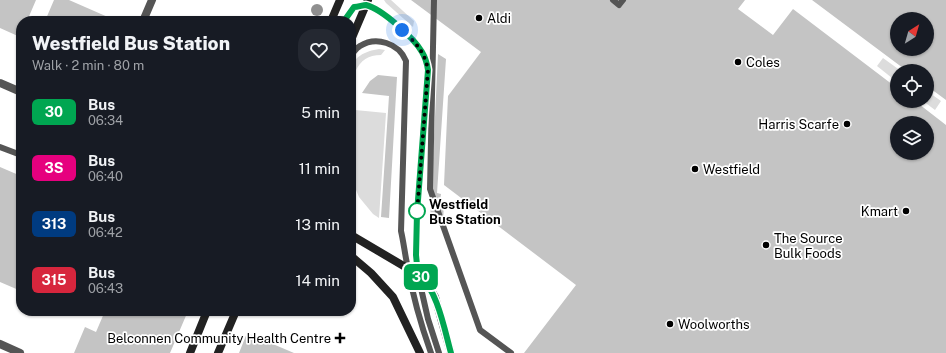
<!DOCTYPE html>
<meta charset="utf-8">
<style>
:root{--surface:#171b24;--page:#242831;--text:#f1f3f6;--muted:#9ea1a6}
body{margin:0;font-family:"Public Sans",sans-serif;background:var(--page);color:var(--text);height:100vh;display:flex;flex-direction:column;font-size:15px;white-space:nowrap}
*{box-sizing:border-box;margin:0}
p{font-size:13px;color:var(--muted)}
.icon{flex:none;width:22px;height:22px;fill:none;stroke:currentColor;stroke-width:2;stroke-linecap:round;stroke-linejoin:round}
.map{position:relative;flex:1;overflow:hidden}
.details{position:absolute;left:16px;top:16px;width:340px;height:300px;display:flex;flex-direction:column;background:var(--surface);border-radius:16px;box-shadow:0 1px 3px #0004}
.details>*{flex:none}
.badge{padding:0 8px;border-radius:6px;font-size:14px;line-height:26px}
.needle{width:26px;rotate:37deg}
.buttons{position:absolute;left:890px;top:12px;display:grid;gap:8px}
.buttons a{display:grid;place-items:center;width:44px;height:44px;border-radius:50%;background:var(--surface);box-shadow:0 1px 3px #0004;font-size:20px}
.you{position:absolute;width:20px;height:20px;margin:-10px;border:3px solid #fff;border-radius:50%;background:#1a73e8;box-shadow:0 0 0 6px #1a73e833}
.map>.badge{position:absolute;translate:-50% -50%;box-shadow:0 0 0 2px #fff}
.round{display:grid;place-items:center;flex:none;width:42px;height:42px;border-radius:16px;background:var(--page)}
.overview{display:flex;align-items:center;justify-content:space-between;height:68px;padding:0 16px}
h1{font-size:19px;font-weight:800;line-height:30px}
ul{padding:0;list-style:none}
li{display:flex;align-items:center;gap:12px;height:56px;padding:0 16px}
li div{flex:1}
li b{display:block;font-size:15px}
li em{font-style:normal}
li .badge{min-width:44px;font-weight:700;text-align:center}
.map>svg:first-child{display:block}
</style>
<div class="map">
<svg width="946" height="353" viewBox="0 0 946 353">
<rect width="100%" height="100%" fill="#fff"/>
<path fill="#dcdcdc" d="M384,0H391L414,21L413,27L386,3Z
M379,49L385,50L381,55C368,55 361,60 355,72H351C351,57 366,51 379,49Z
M883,58L901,71H897V82L877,66Z
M927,91L941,101L935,110L923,101H927Z
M355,110L386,113L379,218L373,214L359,197L351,178V122Z"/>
<path fill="#c4c4c4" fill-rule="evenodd" d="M0,0H36L27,21H21L20,37L0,28Z
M54,0H69L117,21H45Z
M411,0H745L738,9L773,35L793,9L897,88V101H915L946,125V353H524L576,285L444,185L448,96L481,52ZM897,123H927V153H897Z
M812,0H946V100L927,86V71H907ZM897,19H927V49H897Z
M438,54L446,59L437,193L441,194L440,200L444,202L443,222H430Z
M378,75L397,77L389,218L381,217L389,96L362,93L370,81Z
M0,167L21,176V291L0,282Z
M105,311H188L170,353H74L85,327L96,332Z
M247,333L294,353H239Z"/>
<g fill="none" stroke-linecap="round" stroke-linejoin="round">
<path stroke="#555" stroke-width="6" d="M434,0L430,189L480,330L511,353
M613,0L619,5L623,0
M344,21L354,7C357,7 363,5 366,5C381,8 414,39 422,52C425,58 427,64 428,70L417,213L416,255L418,275L428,319L439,353
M351,55C354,52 356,48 360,46C376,36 399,43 406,61L401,231C404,244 405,256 408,268C413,297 421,325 431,353
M0,147L21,155"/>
<path stroke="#555" stroke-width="8" d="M143,21L152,0
M0,83L21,92
M0,344L20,353"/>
<path stroke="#222" stroke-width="8" d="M331,21L340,0
M351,40L368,0
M351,235L424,278L435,297L451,353
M351,256L371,273L393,297L420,353
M190,353L207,311
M218,353L236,311"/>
</g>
<circle fill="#8f8f8f" cx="317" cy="10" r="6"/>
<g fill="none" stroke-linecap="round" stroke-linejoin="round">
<defs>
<path id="line" d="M344,21L354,7C358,7 363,5 366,5C382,9 414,38 422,52C425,57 427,63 428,70L417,213L416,255L418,275C437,287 445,332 451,353"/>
</defs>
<use href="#line" stroke="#fff" stroke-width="9"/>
<use href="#line" stroke="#00a651" stroke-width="6"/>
<path stroke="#000" stroke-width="4" stroke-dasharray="0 7.2" d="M402,30C415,42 425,52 428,70L417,213V211"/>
</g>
<g fill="#000" stroke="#fff" stroke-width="1.5">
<circle cx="479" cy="18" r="4"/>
<circle cx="738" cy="62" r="4"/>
<circle cx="847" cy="124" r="4"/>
<circle cx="695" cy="169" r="4"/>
<circle cx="906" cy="211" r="4"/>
<circle cx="766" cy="245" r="4"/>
<circle cx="670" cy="324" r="4"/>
<path d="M338 332h4v4h4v4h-4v4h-4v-4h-4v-4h4z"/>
</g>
<circle fill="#fff" stroke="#00a651" stroke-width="2" cx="417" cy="211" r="8"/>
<g text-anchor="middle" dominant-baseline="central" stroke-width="3.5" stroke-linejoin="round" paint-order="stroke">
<g font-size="13" fill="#000" stroke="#fff" text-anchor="start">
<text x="487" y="18">Aldi</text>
<text x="746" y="62">Coles</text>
<text x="839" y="124" text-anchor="end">Harris Scarfe</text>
<text x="703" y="169">Westfield</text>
<text x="898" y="211" text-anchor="end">Kmart</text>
<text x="774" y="238">The Source<tspan x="774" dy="15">Bulk Foods</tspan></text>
<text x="678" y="324">Woolworths</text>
<text x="331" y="338" text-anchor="end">Belconnen Community Health Centre</text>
</g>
<g font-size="13" font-weight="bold" fill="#000" stroke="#fff" text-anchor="start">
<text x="429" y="204">Westfield<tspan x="429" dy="15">Bus Station</tspan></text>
</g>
</g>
</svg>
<div class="buttons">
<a><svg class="needle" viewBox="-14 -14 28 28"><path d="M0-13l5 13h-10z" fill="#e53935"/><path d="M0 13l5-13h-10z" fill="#9ea1a6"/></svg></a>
<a><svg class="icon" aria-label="locate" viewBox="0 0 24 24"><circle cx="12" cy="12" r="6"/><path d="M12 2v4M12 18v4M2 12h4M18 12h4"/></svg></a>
<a><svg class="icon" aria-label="layers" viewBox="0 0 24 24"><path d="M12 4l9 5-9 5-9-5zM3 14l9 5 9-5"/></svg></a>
</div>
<div class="you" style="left:402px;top:30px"></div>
<b class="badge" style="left:421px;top:277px;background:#00a651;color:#fff">30</b>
<section class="details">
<div class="overview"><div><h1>Westfield Bus Station</h1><p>Walk · 2 min · 80 m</p></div><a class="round"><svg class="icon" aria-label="heart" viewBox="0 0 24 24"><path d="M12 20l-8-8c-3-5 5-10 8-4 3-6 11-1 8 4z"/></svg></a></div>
<ul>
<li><span class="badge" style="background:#00a651;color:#fff">30</span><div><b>Bus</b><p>06:34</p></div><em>5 min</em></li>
<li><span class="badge" style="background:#e6007e;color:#fff">3S</span><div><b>Bus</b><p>06:40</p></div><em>11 min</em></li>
<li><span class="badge" style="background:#003b80;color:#fff">313</span><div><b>Bus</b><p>06:42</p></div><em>13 min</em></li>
<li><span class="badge" style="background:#d7263d;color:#fff">315</span><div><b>Bus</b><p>06:43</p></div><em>14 min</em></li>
</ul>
</section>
</div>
